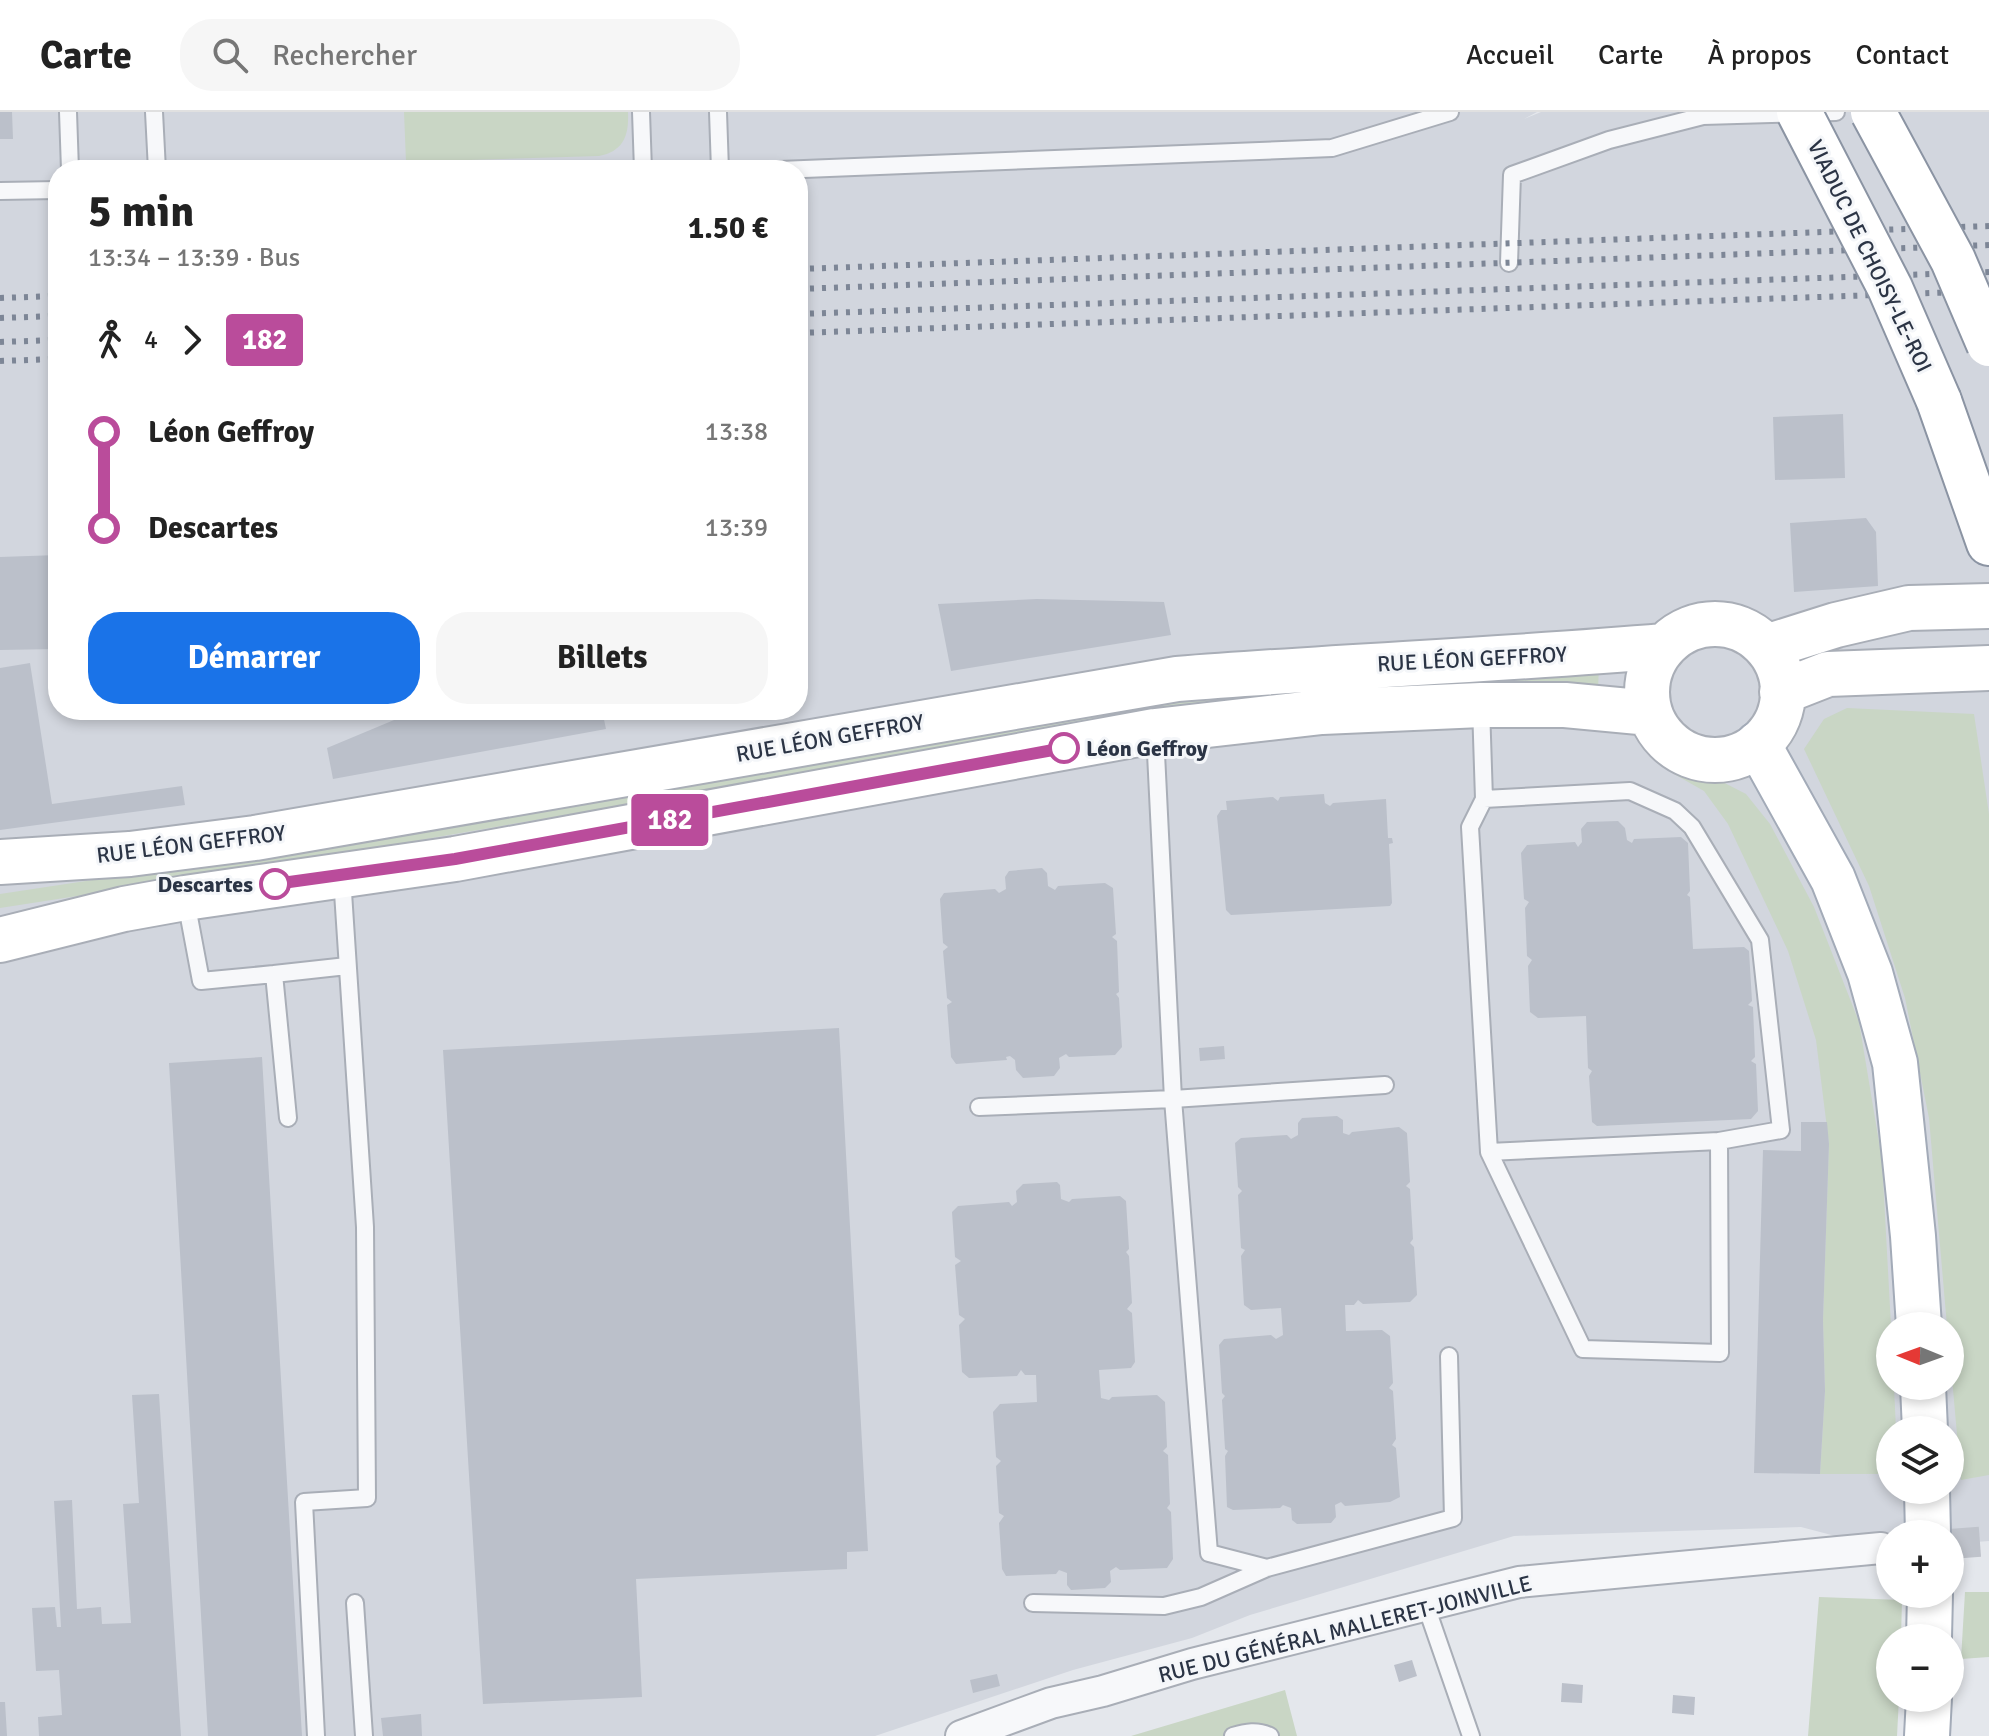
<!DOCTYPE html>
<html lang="fr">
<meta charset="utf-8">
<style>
:root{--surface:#fff;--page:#f6f6f6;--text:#222;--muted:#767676;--line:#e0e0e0;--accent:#1a73e8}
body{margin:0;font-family:Signika,sans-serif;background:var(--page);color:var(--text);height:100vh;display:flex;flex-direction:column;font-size:30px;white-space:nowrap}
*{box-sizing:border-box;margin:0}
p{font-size:26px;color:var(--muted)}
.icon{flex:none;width:44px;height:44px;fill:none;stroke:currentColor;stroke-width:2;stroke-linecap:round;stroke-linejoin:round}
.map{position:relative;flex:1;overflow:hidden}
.sheet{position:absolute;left:48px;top:48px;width:760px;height:560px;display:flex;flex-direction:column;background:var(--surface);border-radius:32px;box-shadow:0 4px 12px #0003}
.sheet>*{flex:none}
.badge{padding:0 16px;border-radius:6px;font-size:28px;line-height:52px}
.needle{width:52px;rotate:271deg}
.tools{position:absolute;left:1876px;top:1200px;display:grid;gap:16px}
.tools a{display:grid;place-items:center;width:88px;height:88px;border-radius:50%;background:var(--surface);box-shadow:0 4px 12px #0003;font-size:40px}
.map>.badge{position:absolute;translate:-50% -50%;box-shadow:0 0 0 4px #fff}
.legs{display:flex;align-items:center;gap:12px;height:88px;padding:0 40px;font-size:26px}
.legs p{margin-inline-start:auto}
.summary{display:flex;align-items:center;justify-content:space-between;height:136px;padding:0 40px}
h1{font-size:44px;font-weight:700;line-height:60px}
.primary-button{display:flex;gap:16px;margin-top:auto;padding:16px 40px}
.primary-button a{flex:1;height:92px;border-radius:32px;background:var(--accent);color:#fff;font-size:32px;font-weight:700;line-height:92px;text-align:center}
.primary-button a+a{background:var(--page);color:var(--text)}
ul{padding:0 40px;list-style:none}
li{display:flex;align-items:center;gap:28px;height:96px;font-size:30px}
li i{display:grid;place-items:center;width:12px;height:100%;margin:0 10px;background:currentColor}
li i::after{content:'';width:20px;height:20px;margin:-10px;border:6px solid;border-radius:50%;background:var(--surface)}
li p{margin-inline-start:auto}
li:first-child i{background:linear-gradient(#0000 50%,currentColor 0)}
li:last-child i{background:linear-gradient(currentColor 50%,#0000 0)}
header{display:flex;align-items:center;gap:48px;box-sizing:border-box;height:112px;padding:0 40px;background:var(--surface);border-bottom:2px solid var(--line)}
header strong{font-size:38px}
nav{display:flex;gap:44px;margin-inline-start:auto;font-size:28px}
.search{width:560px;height:72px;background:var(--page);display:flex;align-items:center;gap:20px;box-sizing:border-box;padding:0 28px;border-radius:32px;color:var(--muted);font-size:30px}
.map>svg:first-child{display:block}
</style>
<header>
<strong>Carte</strong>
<div class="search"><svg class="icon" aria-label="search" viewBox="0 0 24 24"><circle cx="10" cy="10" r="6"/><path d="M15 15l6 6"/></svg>Rechercher</div>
<nav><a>Accueil</a><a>Carte</a><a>À propos</a><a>Contact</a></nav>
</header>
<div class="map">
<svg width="1989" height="1624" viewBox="0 0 1989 1624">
<rect width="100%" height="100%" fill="#e4e7ec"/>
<path fill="#d2d6de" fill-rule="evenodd" d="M0,0H1537L1524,7L1541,0H1989V1429L1950,1432V1422H1890V1436H1881L1801,1415L1514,1424L1250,1503L1192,1526L1073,1558L875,1624H0ZM58,58H798V598H58ZM1890,1214H1950V1274H1890ZM1890,1318H1950V1378H1890Z"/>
<path fill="#c9d6c5" d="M404,0H628C629,23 624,39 599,44L406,50Z
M1599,554L1598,577L1043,621L245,758L0,796V782L218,749L1214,577Z
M1847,596L1974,602L1989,702V1363L1961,1368L1950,1243V1214H1947L1929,1006L1905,886L1869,774L1804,637L1824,607Z
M1674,662L1713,665L1746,682L1770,712L1814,795L1859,910L1882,1048L1891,1214L1890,1274H1894L1896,1318H1890V1362H1820L1825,1279L1823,1208L1829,1032L1816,928L1788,839L1728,712L1704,679Z
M1965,1480H1989V1545L1961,1547Z
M1819,1485L1902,1488L1901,1526H1890V1586H1899L1897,1624H1808Z
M1285,1578L1297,1624H1131Z"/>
<path fill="#bbc0ca" d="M0,0H12L13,27H0Z
M1843,302L1845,366L1775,368L1773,305Z
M1866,406L1876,420L1878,474L1794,480L1790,411Z
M58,443V537L0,538V445Z
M1037,487L1164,490L1171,523L951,559L938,492Z
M30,551L52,692L182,674L185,693L0,718V556Z
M418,598H602L606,617L333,667L327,636Z
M1324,682L1325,691L1330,694L1333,691L1386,687L1388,726H1392L1393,731L1389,732L1392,791L1390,794L1231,803L1226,798L1217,704L1221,698H1227L1226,689L1273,685L1278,689L1280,685Z
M1618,709L1625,716L1627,728L1632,731L1634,727L1681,725L1688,731L1690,779L1687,783L1690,785L1693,837L1744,835L1749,839L1752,889L1748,893L1753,895L1755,945L1751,949L1756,952L1758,999L1751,1007L1597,1014L1592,1010L1589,964L1592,959L1588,956L1586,904L1538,906L1530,900L1528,854L1532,848L1527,844L1525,796L1529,790L1524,787L1521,741L1527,733L1575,730L1578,735L1582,730L1581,717L1587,710Z
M1042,756L1047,761L1048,774L1055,778L1058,774L1105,771L1113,776L1116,822L1112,825L1117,829L1119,880L1116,882L1119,886L1122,935L1115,943L1069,945L1066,942L1059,946L1060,956L1054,964L1023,966L1016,958L1015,948L1010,944L1006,945L1007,948L956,952L951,945L947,893L952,890L947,886L943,839L948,835L943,831L940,787L944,781L995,777L999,781L1006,777L1005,765L1009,759Z
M839,916L868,1439L847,1440V1457L636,1467L642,1585L483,1592L443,938Z
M1224,934L1225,947L1200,949L1199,936Z
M262,945L302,1624H208L169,951Z
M1337,1004L1343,1008V1021L1349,1023L1352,1020L1399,1015L1407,1021L1410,1070L1406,1074L1410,1077L1413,1127L1410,1131L1414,1135L1417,1183L1410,1190L1363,1192L1358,1188L1354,1193H1345L1346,1219L1382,1218L1390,1224L1393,1271L1389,1276L1393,1279L1396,1327L1392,1333L1396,1336L1400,1385L1390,1390L1345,1394L1341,1390L1335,1393L1336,1405L1331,1411L1297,1412L1292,1408L1291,1396L1283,1393L1280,1396L1233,1398L1227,1395L1225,1344L1228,1339L1225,1337L1222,1288L1225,1284L1222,1281L1219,1233L1224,1227L1271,1223L1276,1227L1283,1223L1281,1196L1251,1198L1244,1193L1241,1144L1245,1138L1241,1136L1238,1083L1242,1079L1238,1075L1235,1031L1241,1026L1287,1023L1291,1027L1298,1023V1011L1302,1006Z
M1801,1010H1827L1829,1032L1823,1208L1825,1279L1820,1362L1754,1361L1763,1038L1801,1039Z
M1057,1070L1060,1073L1061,1087L1069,1090L1072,1087L1120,1084L1126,1089L1129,1137L1126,1140L1129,1144L1132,1191L1127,1197L1132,1201L1135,1250L1131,1256L1099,1258L1101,1286L1109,1288L1112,1285L1157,1283L1165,1290L1167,1335L1163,1339L1168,1343L1170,1392L1167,1396L1171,1400L1173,1447L1167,1456L1120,1458L1116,1455L1110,1459L1111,1470L1105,1476L1071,1478L1067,1473V1461L1059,1458L1056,1462L1006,1464L1002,1457L999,1411L1004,1404L999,1401L996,1354L1001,1349L996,1345L993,1300L1000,1292L1037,1290L1036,1263H1025L1021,1258L1017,1264L969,1266L962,1260L959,1213L965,1207L959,1203L955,1153L961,1149L955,1145L952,1100L958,1094L1009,1090L1012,1094L1017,1090L1016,1079L1023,1072Z
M159,1282L181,1624H39L38,1605L62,1603L59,1558L36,1559L32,1496L55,1495L57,1515H61L54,1389L72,1388L77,1497L101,1495L102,1512L131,1511L123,1392L139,1391L132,1283Z
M1412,1548L1417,1564L1399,1570L1394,1553Z
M997,1562L1000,1574L973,1581L970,1568Z
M1562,1571L1583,1573L1582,1591L1561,1590Z
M1673,1583L1695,1585L1694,1603L1672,1601Z
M0,1590H5L7,1624H0Z
M421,1602L422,1624H383L381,1606Z"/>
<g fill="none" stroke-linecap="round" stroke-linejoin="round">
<path stroke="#bfc3cb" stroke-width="30" stroke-dasharray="30 15" stroke-linecap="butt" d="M1950,1432L1989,1429"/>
<defs>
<path id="lane" d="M68,0L70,58
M154,0L157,58
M641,0L643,58
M718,0L720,58
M779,58L1332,36L1450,0
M0,79L58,78
M1509,151L1512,63L1609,28L1703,4L1836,0
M1481,594L1484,687L1470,715L1489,1040L1583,1237L1720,1241L1719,1029L1489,1040
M1155,621L1173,987L1209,1441L1267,1456
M1484,687L1630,679L1675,699L1692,715L1760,828L1781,1018L1719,1029
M186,789L201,869L274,862
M979,995L1173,987L1385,973
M288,1006L274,862L347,854
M355,1491L364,1624
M1033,1491L1164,1494L1201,1485L1267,1456L1453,1406L1449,1244
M1426,1494L1471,1624
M316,1624L304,1390L367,1386L365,1115L342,765
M1233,1624C1246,1620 1257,1618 1270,1624"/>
<path id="street" d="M961,1624L1051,1591L1103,1579L1192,1552L1519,1470L1881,1436"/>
<path id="secondary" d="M1647 580a68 68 0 1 1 136 0a68 68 0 1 1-136 0Z
M1766,535L1836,513L1909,496L1989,494
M1782,580L1828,562L1989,556
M0,750L130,742L255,726L1177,567C1339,554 1502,548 1664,534
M0,828L124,797L185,786L455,747L1155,619L1322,600L1481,593H1565L1650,601"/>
<path id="primary" d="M1758,632L1833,767L1870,861L1895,951L1913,1124L1919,1214
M1923,1274L1925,1318
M1927,1378L1928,1422
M1929,1526L1930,1482
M1927,1624L1929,1586"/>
<path id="highway" d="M1939,289L1989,431"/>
</defs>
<use href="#lane" stroke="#a9aeb7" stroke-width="20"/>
<use href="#street" stroke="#a9aeb7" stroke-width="34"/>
<use href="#secondary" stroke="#a9aeb7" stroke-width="48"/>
<use href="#primary" stroke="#a3abb8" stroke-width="48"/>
<use href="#highway" stroke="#8b94a3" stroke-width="48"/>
<use href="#lane" stroke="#f7f8fa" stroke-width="16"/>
<use href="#street" stroke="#f7f8fa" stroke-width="30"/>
<use href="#secondary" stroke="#fff" stroke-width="44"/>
<use href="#primary" stroke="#fff" stroke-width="44"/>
<use href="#highway" stroke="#fff" stroke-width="44"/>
<path stroke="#7d8696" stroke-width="6" stroke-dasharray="4 8" stroke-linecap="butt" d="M798,157L1989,114
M798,177L1989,133
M0,186L58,184
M798,202L1989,160
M0,206L58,204
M798,221L1989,179
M0,230L58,228
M0,249L58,247"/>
<defs>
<path id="highway-bridge" d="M1799,0L1890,176L1939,289
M1873,0L1953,148L1989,232"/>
</defs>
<use href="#highway-bridge" stroke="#8b94a3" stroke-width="48" stroke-linecap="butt"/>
<use href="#highway-bridge" stroke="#fff" stroke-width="44"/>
</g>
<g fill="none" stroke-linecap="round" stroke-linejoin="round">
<defs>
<path id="line-1" d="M275,772L455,747L1064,636"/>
</defs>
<use href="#line-1" stroke="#fff" stroke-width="18"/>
<use href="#line-1" stroke="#ba4c9b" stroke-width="12"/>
</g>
<g fill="#fff" stroke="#ba4c9b" stroke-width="4">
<circle cx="1064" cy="636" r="14"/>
<circle cx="275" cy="772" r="14"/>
</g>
<g text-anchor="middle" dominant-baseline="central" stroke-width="6" stroke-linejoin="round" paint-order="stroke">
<g font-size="22" fill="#2b3445" stroke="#f4f6f9">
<text transform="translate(1870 144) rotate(64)">VIADUC DE CHOISY-LE-ROI</text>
<text transform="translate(1472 547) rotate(-3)">RUE LÉON GEFFROY</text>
<text transform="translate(830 626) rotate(-10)">RUE LÉON GEFFROY</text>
<text transform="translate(191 732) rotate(-7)">RUE LÉON GEFFROY</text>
<text transform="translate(1345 1517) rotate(-14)">RUE DU GÉNÉRAL MALLERET-JOINVILLE</text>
</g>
<g font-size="22" font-weight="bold" fill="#2b3445" stroke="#f4f6f9" text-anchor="start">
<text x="1086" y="636">Léon Geffroy</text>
<text x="253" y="772" text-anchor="end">Descartes</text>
</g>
</g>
</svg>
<div class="tools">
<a><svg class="needle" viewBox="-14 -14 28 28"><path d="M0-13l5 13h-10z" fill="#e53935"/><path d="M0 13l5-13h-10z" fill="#767676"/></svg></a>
<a><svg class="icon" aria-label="layers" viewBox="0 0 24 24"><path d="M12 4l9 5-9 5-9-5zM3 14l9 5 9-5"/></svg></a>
<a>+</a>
<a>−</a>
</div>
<b class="badge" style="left:670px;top:708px;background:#ba4c9b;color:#fff">182</b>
<section class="sheet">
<div class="summary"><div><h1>5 min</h1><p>13:34 – 13:39 · Bus</p></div><b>1.50 €</b></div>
<div class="legs"><svg class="icon" aria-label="walk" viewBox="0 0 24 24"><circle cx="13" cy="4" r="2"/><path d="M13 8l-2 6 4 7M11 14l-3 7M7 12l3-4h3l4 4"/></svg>4<svg class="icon" aria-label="forward" viewBox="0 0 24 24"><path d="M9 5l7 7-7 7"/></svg><b class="badge" style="background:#ba4c9b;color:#fff">182</b></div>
<ul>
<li><i style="color:#ba4c9b"></i><b>Léon Geffroy</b><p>13:38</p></li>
<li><i style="color:#ba4c9b"></i><b>Descartes</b><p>13:39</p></li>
</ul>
<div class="primary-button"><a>Démarrer</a><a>Billets</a></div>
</section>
</div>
